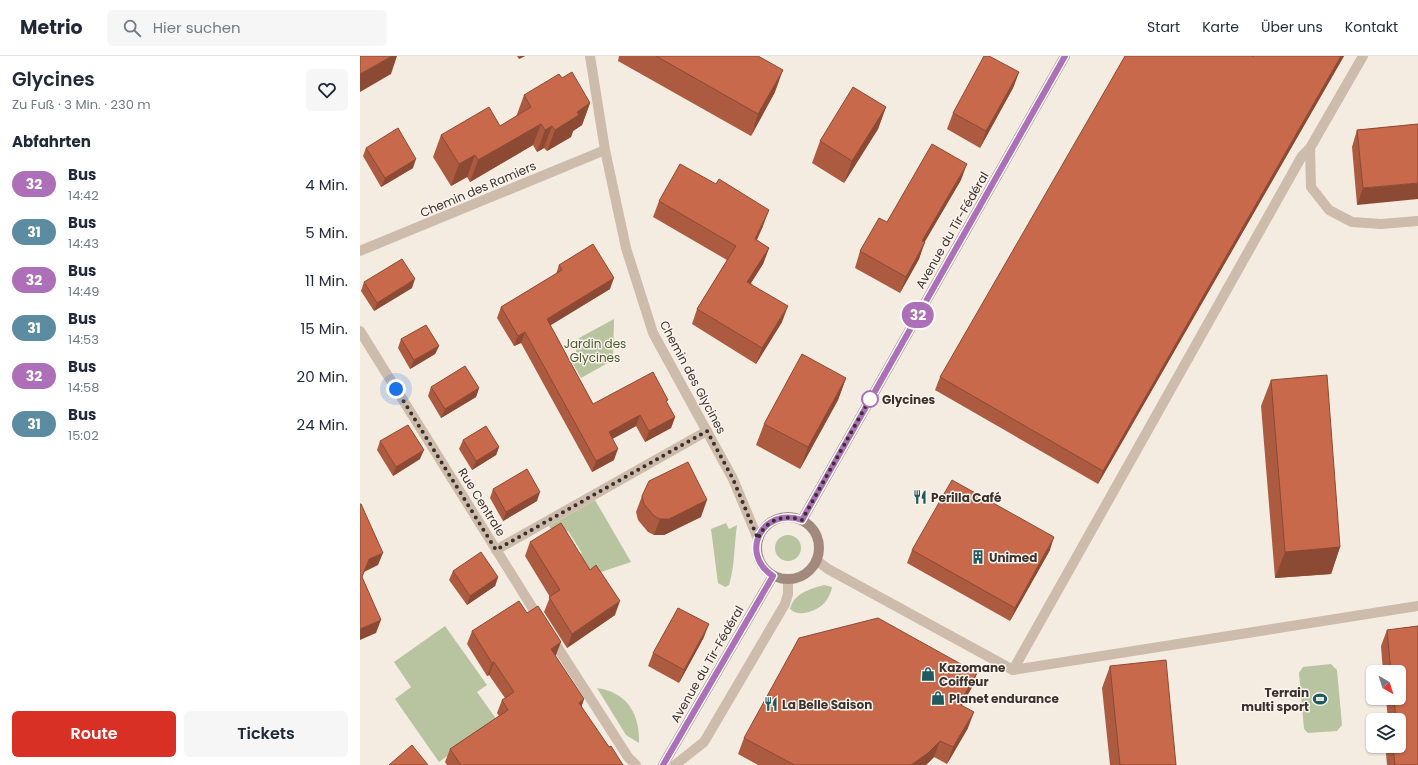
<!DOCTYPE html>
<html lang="de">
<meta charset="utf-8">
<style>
:root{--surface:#fff;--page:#f6f6f7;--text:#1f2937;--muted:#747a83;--line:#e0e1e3;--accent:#d93025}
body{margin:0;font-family:Poppins,sans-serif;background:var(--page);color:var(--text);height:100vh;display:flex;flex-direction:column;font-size:15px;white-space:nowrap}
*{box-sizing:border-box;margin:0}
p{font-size:13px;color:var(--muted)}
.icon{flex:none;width:22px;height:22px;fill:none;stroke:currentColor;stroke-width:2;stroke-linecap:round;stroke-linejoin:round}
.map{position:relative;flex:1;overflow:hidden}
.details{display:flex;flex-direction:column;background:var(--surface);width:360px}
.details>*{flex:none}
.badge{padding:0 8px;border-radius:13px;font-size:14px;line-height:26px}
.needle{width:26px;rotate:141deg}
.controls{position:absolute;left:1006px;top:609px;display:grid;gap:8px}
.controls a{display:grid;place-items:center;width:40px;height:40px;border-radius:6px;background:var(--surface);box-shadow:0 1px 3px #0004;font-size:20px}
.you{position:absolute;width:20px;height:20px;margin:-10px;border:3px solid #fff;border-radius:50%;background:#1a73e8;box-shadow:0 0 0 6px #1a73e833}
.map>.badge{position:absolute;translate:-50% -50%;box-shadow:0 0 0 2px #fff}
h2{padding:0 12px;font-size:15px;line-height:36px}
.round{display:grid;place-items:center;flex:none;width:42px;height:42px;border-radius:6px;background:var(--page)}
.overview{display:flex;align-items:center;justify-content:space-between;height:68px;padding:0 12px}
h1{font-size:19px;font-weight:600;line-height:30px}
.button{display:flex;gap:8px;margin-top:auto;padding:8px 12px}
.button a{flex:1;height:46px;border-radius:6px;background:var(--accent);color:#fff;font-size:16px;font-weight:600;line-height:46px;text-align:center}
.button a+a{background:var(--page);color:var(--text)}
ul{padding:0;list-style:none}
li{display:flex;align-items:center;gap:12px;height:48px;padding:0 12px}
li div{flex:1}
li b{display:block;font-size:15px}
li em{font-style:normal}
li .badge{min-width:44px;font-weight:700;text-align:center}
header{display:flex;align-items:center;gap:24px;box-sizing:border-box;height:56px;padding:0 20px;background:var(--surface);border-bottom:1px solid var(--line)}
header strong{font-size:19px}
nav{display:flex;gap:22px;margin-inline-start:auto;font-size:14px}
.search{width:280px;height:36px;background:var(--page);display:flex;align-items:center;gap:10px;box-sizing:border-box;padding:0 14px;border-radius:6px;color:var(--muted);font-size:15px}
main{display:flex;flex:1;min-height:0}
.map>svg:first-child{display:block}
</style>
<header>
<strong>Metrio</strong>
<div class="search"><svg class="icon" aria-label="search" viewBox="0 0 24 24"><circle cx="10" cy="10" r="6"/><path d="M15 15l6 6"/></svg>Hier suchen</div>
<nav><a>Start</a><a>Karte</a><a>Über uns</a><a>Kontakt</a></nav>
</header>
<main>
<section class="details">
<div class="overview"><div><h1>Glycines</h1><p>Zu Fuß · 3 Min. · 230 m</p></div><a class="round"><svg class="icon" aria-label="heart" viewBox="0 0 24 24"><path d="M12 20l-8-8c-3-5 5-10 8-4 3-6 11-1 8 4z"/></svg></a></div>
<h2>Abfahrten</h2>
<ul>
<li><span class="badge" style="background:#ac6fb8;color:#fff">32</span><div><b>Bus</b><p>14:42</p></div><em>4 Min.</em></li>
<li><span class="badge" style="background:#5c8ca2;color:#fff">31</span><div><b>Bus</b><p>14:43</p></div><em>5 Min.</em></li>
<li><span class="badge" style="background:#ac6fb8;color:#fff">32</span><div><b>Bus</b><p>14:49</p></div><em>11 Min.</em></li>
<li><span class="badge" style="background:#5c8ca2;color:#fff">31</span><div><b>Bus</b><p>14:53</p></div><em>15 Min.</em></li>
<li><span class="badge" style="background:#ac6fb8;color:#fff">32</span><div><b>Bus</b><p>14:58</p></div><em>20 Min.</em></li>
<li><span class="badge" style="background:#5c8ca2;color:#fff">31</span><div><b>Bus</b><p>15:02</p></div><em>24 Min.</em></li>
</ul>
<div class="button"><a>Route</a><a>Tickets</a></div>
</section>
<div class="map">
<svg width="1058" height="709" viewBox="0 0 1058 709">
<rect width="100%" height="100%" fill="#f4ebe1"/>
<path fill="#b8c4a0" d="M254,263L253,304L221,322L213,308L219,282Z
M235,444L271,506L220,523L210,504L222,497L208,475L196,481L189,470Z
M366,467L369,473L377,469C374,489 375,510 369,529L365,531L358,527L351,473Z
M415 492a13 13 0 1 1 26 0a13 13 0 1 1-26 0Z
M464,529L472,531C471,537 467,546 461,550C452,556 439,561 430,553C434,537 450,533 464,529Z
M85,570L127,629L117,636L137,664L79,706L35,643L51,631L34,606Z
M971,608L977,614L982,669L977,675L948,677L944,673L939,617L943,611Z
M237,632C267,636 280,658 279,687L266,679Z"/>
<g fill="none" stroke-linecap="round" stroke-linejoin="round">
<path stroke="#cdbbac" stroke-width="10" d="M1003,0L950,92L951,131L969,154L992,166L1021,168L1058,165
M136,494L347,375
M653,614L942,100L950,92
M315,709L344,686L425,548L428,538V523"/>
<path stroke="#cdbbac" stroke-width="10" d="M230,0L245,94L266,192L293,277L373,423L398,483
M0,195L245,94
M0,275L180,564
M456,504L468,513L653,614L1058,550
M191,581L268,701L276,709"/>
<path stroke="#a18a7d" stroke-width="10" d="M397 492a31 31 0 1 1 62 0a31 31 0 1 1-62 0Z
M442,464L705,0
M303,709L413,520"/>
</g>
<path fill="#ac5a40" d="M157,0H165L159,3Z
M259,0H398L415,36L391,80L258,5Z
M984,0L738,428L575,334L580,321L893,1Z
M659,16L653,32L620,92L587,73L593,57Z
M202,22L230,47L222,69L213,75L211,81L187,95L184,92L177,96L173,89L110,126L107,121L91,130L73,101L81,79L140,70L156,61L164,39Z
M526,51L518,73L484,127L452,107L460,85Z
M1058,68L997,149L992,91L997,74Z
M6,92L53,112L21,131L3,100Z
M601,124L564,186L559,203L540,237L495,212L500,195L527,166Z
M299,145L403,170L397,184L409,192L403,208L391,227L422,266L396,308L332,268L337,253L367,204L293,161Z
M199,209L250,233L190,269L233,348L307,347L315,361L311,372L285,386L276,370L252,383L254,404L232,416L161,287L154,290L137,262L141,251L196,218Z
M4,226L52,232L14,255L1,235Z
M41,283L79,290L75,298L50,313L38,292Z
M486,322L478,344L440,413L396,389L404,368Z
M911,324L980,491L971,518L915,522L901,350Z
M71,331L119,332L116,341L81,362L68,340Z
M103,384L139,391L136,399L112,414L99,393Z
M20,385L60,403L33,420L17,394Z
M133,433L177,445L143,465L130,442Z
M282,440L341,461L304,479H294L288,476L278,464L276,456Z
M170,486L255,559L207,592L184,556L190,541L165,500Z
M552,494H690L650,565L547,507Z
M93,515L138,521L135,530L107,549L89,524Z
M167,557L196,599L195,600L224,643L221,651L249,691L263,709H87L85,706L90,693L139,660L137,657L142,644L145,642L129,619L127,620L107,588L112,575Z
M1058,570V709H1027L1026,697L1029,690H1039V664H1028L1026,642H1039V616H1023L1021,590L1027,574Z
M344,581L319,627L288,610L293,597Z
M750,610L816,709H750L742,632Z
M617,617L611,633L602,649L608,672L587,708L574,701L566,709H398L378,698L384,682Z"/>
<path fill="#8c4a34" d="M32,0H37L31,18L0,36V18Z
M160,0H165L159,3Z
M981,0H984L738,428L743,415Z
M423,14L415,36L391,80L398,58Z
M659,16L653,32L620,92L626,75Z
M230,47L222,69L213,75L211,81L187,95L195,74L217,56Z
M526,51L518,73L484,127L492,105Z
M181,68L173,89L110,126L118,104Z
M192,70L184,92L177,96L185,74Z
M115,99L107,121L91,130L99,108Z
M56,103L53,112L21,131L25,122Z
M607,108L601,124L556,201L562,185Z
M1058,127V143L997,149L1003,132Z
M409,154L403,170L389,199L395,183Z
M565,186L559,203L540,237L546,221Z
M409,192L403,208L382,241L387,226Z
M254,222L250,233L183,274L187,263Z
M55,223L52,232L14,255L17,247Z
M428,250L422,266L396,308L402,292Z
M165,276L161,287L154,290L158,280Z
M79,290L75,298L50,313L54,304Z
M486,322L478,344L440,413L448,391Z
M119,332L116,341L81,362L85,353Z
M280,359L276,370L245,387L249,376Z
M315,361L311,372L285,386L289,375Z
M139,391L136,399L112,414L116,405Z
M258,393L254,404L232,416L236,405Z
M64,394L60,403L33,420L36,411Z
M180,436L177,445L143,465L146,456Z
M347,444L341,461L304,479H294L300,463Z
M694,481L690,494L650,565L655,552Z
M980,491L971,518L915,522L925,496Z
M23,497L18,509L4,516L9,503Z
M138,521L135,530L107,549L110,540Z
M260,545L255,559L207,592L212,578Z
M21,564L16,577L0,584V573Z
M349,568L344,581L319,627L324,614Z
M201,586L196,599L186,606L191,593Z
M134,606L129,619L127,620L132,607Z
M617,617L611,633L593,664L599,648Z
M224,643L220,655L219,647Z
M614,656L608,672L587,708L593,691Z
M580,685L574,701L566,709H551Z"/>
<path fill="#c8694b" stroke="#8c4a34" d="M0,0H32L0,18Z
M296,0H398L423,14L398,58Z
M624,0H629L659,16L626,75L593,57Z
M765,0H892L893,1V0H981L743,415L580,321Z
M212,16L230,47L217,56L219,59L195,74L192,70L185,74L181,68L118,104L115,99L99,108L81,79L129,51L140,70L171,51L164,39L199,18L202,22Z
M493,31L526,51L492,105L460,85Z
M1058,68V127L1003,132L997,74Z
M38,72L56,103L25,122L6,92Z
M572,88L607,108L562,185L565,186L546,221L500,195L519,162L527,166Z
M320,108L356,128L359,123L409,154L395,183L409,192L387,226L428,250L402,292L337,253L376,190L299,145Z
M233,188L254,222L187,263L233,348L293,316L308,344L306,345L315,361L289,375L280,359L249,376L258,393L236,405L165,276L158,280L141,251L202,214L199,209Z
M42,203L55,223L17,247L4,226Z
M66,269L79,290L54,304L41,283Z
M442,298L486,322L448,391L404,368Z
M105,310L119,332L85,353L71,331Z
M967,319L980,491L925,496L911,324Z
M48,369L64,394L36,411L20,385Z
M126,370L139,391L116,405L103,384Z
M328,406L347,444L309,463H300L294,460L284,448L282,440L289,425Z
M167,413L180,436L146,456L133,433Z
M592,424L694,481L655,552L552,494Z
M0,448H1L23,497L9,503L2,521L21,564L0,573Z
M201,467L230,514L236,509L260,545L212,578L189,541L200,534L170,486Z
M121,496L138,521L110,540L93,515Z
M159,545L167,557L178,550L201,586L191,593L224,643L219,647L249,691L251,690L263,709H101L90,693L148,654L142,644L154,636L134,606L132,607L112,575Z
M318,552L349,568L324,614L293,597Z
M518,562L617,617L599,648L614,656L593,691L580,685L568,697L551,709H435L425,704L384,682L439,582Z
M1058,570V709H1035L1033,690H1039V664H1036L1034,642H1039V616H1031L1027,574Z
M806,604L816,709H760L750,610Z
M52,689L68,709H29Z"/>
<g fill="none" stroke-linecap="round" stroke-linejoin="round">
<defs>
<path id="line" d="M303,709L413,520C378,497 403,450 442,464L705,0"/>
</defs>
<use href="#line" stroke="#fff" stroke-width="9"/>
<use href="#line" stroke="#ac6fb8" stroke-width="6"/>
<path stroke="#3b302b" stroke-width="4" stroke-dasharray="0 7.2" d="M36,333L136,494L347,375L373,423L398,483C405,464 423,458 442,464L511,341L510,343"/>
</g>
<defs>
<symbol id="restaurant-bare" viewBox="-9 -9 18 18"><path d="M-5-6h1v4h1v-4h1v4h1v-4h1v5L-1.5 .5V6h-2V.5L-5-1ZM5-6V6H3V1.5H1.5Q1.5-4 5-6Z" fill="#1f5a5e" stroke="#fbf5ee" stroke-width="2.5" paint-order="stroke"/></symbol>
<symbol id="building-bare" viewBox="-9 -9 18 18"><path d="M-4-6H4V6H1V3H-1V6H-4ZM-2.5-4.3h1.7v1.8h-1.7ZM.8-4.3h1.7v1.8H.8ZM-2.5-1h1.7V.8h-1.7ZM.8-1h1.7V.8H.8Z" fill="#1f5a5e" stroke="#fbf5ee" stroke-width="2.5" paint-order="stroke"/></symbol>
<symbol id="shop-bare" viewBox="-9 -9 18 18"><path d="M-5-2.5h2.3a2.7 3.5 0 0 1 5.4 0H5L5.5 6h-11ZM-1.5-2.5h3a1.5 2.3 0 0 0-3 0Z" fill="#1f5a5e" stroke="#fbf5ee" stroke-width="2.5" paint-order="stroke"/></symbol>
<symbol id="stadium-bare" viewBox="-9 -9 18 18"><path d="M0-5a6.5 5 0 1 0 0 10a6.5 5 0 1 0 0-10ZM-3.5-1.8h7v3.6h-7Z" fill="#1f5a5e" stroke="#fbf5ee" stroke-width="2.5" paint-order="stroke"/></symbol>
</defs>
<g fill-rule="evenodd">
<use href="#restaurant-bare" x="550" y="431" width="20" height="20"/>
<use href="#building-bare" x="608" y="491" width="20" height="20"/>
<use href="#shop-bare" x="558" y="608" width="20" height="20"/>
<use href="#shop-bare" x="568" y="632" width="20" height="20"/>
<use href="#stadium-bare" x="950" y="633" width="20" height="20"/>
<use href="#restaurant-bare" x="401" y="638" width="20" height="20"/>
</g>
<circle fill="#fff" stroke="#ac6fb8" stroke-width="2" cx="510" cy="343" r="8"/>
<g text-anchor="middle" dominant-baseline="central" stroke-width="3" stroke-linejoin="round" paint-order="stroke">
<g font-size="12" fill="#3b302b" stroke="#fbf5ee">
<text transform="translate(118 133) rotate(-23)">Chemin des Ramiers</text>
<text transform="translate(592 174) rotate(-60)">Avenue du Tir-Fédéral</text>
<text transform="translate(333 321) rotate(62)">Chemin des Glycines</text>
<text transform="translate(122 446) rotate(58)">Rue Centrale</text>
<text transform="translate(347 608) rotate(-60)">Avenue du Tir-Fédéral</text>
</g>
<g font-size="12" fill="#4a5a2e" stroke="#fbf5ee">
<text x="235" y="287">Jardin des<tspan x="235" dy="14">Glycines</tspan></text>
</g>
<g font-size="12" font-weight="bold" fill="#3b302b" stroke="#fbf5ee" text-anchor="start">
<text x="522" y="343">Glycines</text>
</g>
<g font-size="12" font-weight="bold" fill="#3b302b" stroke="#fbf5ee" text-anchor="start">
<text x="571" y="441">Perilla Café</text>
<text x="629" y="501">Unimed</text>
<text x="579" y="611">Kazomane<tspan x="579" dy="14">Coiffeur</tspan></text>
<text x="949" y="636" text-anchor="end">Terrain<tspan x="949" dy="14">multi sport</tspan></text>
<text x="589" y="642">Planet endurance</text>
<text x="422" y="648">La Belle Saison</text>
</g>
</g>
</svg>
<div class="controls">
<a><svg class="needle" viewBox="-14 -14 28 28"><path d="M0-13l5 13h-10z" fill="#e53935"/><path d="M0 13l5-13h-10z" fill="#747a83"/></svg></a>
<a><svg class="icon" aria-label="layers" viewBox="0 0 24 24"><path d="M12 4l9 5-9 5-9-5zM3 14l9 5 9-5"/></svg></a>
</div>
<div class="you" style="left:36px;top:333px"></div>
<b class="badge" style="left:558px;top:259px;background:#ac6fb8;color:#fff">32</b>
</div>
</main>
